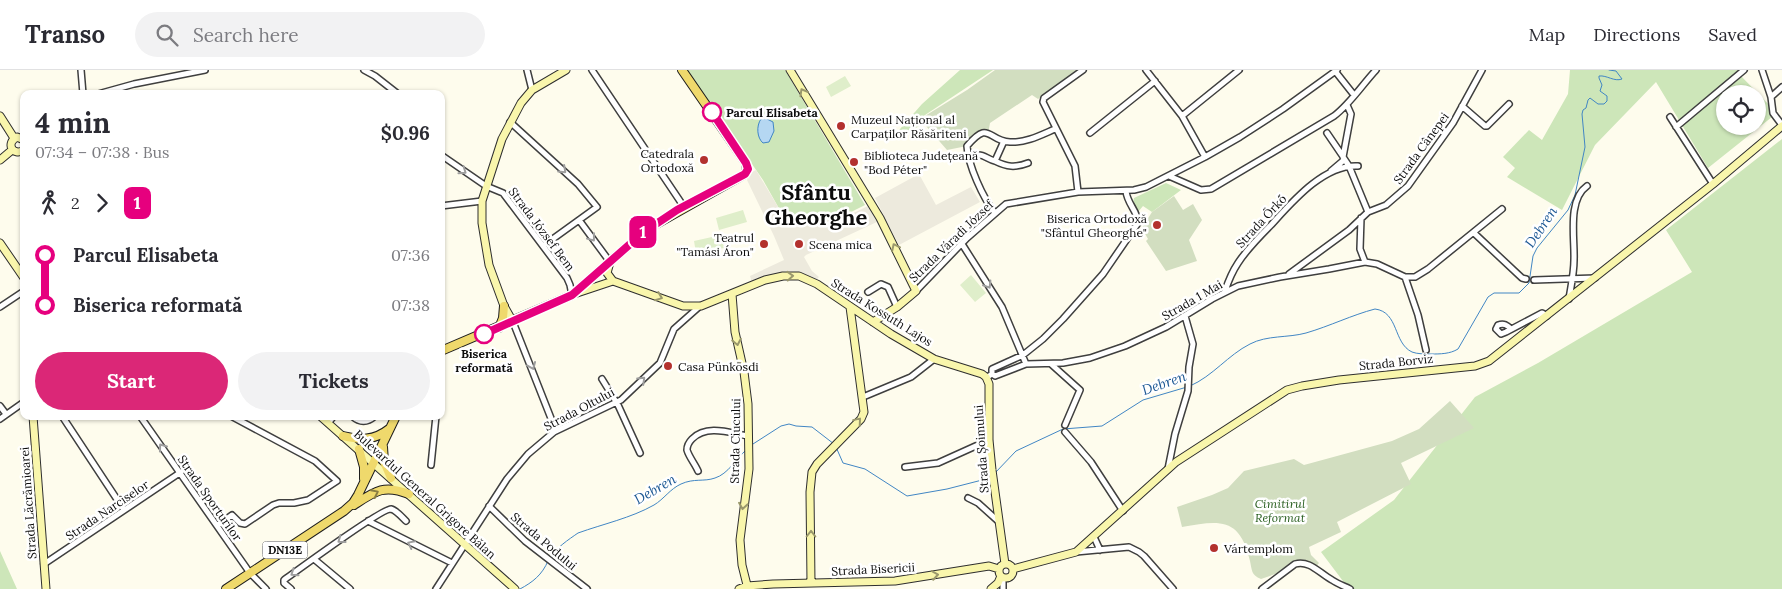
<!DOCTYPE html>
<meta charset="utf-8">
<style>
:root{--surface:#fff;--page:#f2f2f3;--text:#2b2b33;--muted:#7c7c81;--line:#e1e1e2;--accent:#db2777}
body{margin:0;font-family:Lora,serif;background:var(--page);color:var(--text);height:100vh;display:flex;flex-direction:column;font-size:19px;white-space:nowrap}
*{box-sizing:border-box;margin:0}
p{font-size:16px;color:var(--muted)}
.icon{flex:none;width:28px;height:28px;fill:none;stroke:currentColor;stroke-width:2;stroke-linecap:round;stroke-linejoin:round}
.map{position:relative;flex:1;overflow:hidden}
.side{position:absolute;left:20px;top:20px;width:425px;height:330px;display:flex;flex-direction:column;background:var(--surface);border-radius:10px;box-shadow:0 1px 4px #0004}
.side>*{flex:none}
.badge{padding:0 10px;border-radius:8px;font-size:18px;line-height:32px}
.tools{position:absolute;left:1716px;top:15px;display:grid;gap:10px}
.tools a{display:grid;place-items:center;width:50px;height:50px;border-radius:50%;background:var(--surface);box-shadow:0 1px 4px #0004;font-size:25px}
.map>.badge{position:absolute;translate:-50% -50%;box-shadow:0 0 0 2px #fff}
.legs{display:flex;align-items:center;gap:8px;height:55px;padding:0 15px;font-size:16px}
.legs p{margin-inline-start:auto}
.head{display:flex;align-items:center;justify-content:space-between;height:85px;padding:0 15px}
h1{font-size:28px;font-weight:800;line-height:38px}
.cta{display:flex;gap:10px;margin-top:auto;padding:10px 15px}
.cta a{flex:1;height:58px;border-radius:30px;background:var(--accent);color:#fff;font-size:20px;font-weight:800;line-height:58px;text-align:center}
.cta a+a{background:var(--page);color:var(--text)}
ul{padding:0 15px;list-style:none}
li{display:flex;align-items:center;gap:18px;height:50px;font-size:19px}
li i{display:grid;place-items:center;width:8px;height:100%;margin:0 6px;background:currentColor}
li i::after{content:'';width:12px;height:12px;margin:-6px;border:4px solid;border-radius:50%;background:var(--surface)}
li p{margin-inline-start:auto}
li:first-child i{background:linear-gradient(#0000 50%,currentColor 0)}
li:last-child i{background:linear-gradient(currentColor 50%,#0000 0)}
header{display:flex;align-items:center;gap:30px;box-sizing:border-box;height:70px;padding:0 25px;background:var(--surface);border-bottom:1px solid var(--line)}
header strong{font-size:24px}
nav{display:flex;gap:28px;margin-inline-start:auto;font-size:18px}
.search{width:350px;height:45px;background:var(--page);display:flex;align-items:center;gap:12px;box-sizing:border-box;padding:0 18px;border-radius:28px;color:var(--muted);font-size:19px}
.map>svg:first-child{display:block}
</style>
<header>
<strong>Transo</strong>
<div class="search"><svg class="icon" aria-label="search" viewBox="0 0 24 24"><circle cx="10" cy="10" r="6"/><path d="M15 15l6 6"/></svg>Search here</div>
<nav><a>Map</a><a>Directions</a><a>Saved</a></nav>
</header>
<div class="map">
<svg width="1782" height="519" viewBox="0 0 1782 519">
<rect width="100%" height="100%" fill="#fefced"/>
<path fill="#cde6b9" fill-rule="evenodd" d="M687,0H785L865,135L831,152L829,149L813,154L802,152L790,158L763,110Z
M960,0H993L919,49L922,54L897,70L893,67L922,34Z
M1570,0H1746L1740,5L1777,43L1708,98L1656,12L1595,75L1562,140L1507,107L1515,98L1503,87L1529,60L1542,70L1568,24ZM1725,24H1758V56H1725Z
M1782,69V519H1349L1321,482L1394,430L1475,327L1538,293L1692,202L1666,160Z
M1166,113L1181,120L1152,142L1143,136L1138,142L1133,133L1134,128Z
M0,481L17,519H0Z"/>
<path fill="#d2dec0" d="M995,0H1078L1041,27L1038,29L1032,25L990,53L988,64L975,67L967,76L947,80L920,49L967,20Z
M1174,126L1183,140L1193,134L1202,150L1189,170L1197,191L1166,201L1146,171L1148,169L1142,158L1152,142Z
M1450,331L1474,358L1401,393L1411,414L1337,452L1341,462L1309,477L1311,485L1319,493L1315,498L1307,493L1261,509C1251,505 1252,500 1250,491C1240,447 1220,450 1182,457L1177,437L1212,425L1228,418L1244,401L1294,389L1304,395L1392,371L1419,359Z"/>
<path fill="#dfeeca" d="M845,6L851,16L831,27L826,17Z
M743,140L747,152L719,160L716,148Z
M721,165L724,178L696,183L694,171Z
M971,205L986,223L975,232L960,215Z"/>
<path fill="#edeadd" d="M756,100L790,157L802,152L813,154L829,150L831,154L870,135L879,151L806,185L804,187L812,201L819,207L816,210L789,201L781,202L752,213L750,206L784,190L774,166L747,110L752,102Z
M919,104L936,135L971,117L980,132L899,175L875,128Z"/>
<path fill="#b5d7f2" stroke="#4186c4" d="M765,48L773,52L774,61L769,72L763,73C757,68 756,56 761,49Z"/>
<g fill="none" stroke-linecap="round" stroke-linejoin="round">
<path stroke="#4186c4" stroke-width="1" d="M1190,316C1213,306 1228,285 1250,274C1267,265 1288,268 1306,263C1330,256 1352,245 1375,239C1399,242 1393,273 1412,282C1417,284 1425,284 1431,284C1440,284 1450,284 1458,279L1488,227L1494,223H1519L1529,213L1533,186L1537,178L1568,140L1575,125L1585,77L1582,44L1583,40L1586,38L1588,30L1590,28L1598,34H1604L1607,31V26L1600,21L1602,15L1599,8V6C1607,5 1614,12 1622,9L1616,1L1609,0
M753,374L781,356L789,354L796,356L812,357L834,374
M836,377L843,393L865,399L907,426L947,419L990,408
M995,403L1016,381L1063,359L1102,356L1143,330L1187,317
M550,488C557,477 568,470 578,463C603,454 631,448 654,435C664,429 670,419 681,414C694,408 704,412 715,408C728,404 736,389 746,380
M520,519C533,512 542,505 548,491"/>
<defs>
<path id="street" d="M81,0L83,24
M364,0L375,6L398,24
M527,0L532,20
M592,0L684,137
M1146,0L1182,46L1205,87
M1762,0L1771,27L1773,43L1782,55
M1335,1L1354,25
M98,24L134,14L205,0
M1771,27L1782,17
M1347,35L1351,44L1343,87L1349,96L1368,142
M1462,36L1485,56H1487L1509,34
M1182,46L1239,0
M1670,47L1713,114
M510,52L578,114L597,137L579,150
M1676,57L1744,0
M1090,63L1155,11
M1327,63L1342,85
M441,85L486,116L503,123L567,208L570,215L572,225
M995,91C1007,97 1015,98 1028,93
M970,92C979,78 985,89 995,91L1004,71
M1331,101L1344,90
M1169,106L1201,120L1211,119L1334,46C1350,34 1362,15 1376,0
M1078,122L1075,96L1043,32L1044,28L1083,0
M441,136L482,131
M995,143C983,128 968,95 967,76C990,49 987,71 1010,72C1026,73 1041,65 1055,59
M1361,148L1360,179L1365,192
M1474,163L1522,208L1526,209
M962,174L1002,237L1026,294
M543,176L579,150L610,192
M1289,204L1349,160L1368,142L1386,135L1408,116L1453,53L1482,0
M1405,207L1418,245L1426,280
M1534,210L1595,208
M916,221L967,168L1006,134L1078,122L1134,120L1146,117L1205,87L1240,67L1283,39L1337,0
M1225,221C1228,212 1232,202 1238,193C1247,179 1259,167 1271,155C1292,132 1324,94 1358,96
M868,222L881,214L888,217L897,237
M1569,229C1571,216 1574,203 1574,190C1575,169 1567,130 1587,116
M0,237L24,221
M513,252L556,361
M1511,259C1507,255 1504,253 1498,255L1496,259L1501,264L1506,262L1542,243L1547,246
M1051,294L1080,320L1065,355
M992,304L995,306L1026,294L1063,293L1090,288L1125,276L1166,257L1212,229L1238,216L1280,207L1329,199L1365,192L1377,194L1405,207H1415L1428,199L1502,139
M989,306L992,304V299L1023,285L1043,269L1063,249L1103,204L1138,153C1138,141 1127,134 1126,121
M602,309L618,335L640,383
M863,327L911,307L934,289
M0,336L6,344
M62,346L124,440
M140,346L250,503L266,519
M352,346C360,353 367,353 375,346
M0,349L24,332
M328,353L334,346
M1065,362L1091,392L1123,441
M431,395L436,346
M905,397L938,393L989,370
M1168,399L1175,364L1188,321L1189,297L1193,274L1185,246
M698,401C695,394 689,387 687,380C687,375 689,372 692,369C707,354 730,363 748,366
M968,428L978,433L998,451
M489,436L525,471L587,519
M368,451L452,493
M218,455L232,445L240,453L245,454L273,435L279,433H294L308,430L337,411L315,391L231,346
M1094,467L1100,480
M1076,482L1129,477L1139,482L1144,486L1173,519
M314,489L350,519
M44,494L181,402
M291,519L284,513V510C298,500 382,438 391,439C396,440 402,447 406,451
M436,519L507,409L528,384L554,362L621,330L660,293L674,259L700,236
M1003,519V508
M1262,519L1295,494C1310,490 1319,503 1332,510C1338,514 1344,516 1350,519"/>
<path id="secondary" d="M790,0L880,148L916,221L897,237L873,252
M0,46L14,68
M24,70L17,67C5,73 13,87 24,80
M0,90L12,80
M0,173L24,208
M610,192L607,203L613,211
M574,224L613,211L683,236H701L765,210L783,206H799L817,214L891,264L934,289L982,304L986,307L989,314V370L992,400L1005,494
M732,224L735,262L744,302L748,334L749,399L740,470L742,495L748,519
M513,252L504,236L489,195L482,153V131L502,69L521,33L532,20L566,0
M33,346L46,519
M320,346L515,519
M999 501a7 7 0 1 1 14 0a7 7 0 1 1-14 0Z
M1013,499L1076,482L1176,392L1287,320L1302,316L1339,310L1475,296L1489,291L1713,114L1782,56
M811,512L810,422L812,402L817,394L861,349L864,342L850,237
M739,519L747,516L773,514L895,511L989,496L999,499
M991,519L998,513L1001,506"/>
<path id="primary" d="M499,258L503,248L504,236
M441,281L572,225L637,168L653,156L745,104L747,99L746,93L682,0
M343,366C360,370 374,371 389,359
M383,377L384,392L391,408
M359,379L364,397V409
M354,435C375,421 384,414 409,424
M226,519L344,441L353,433L358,425L396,346"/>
</defs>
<use href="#street" stroke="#3f3f3f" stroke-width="8"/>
<use href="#secondary" stroke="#2e2e2e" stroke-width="9"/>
<use href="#primary" stroke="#1d1d1d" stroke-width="10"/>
<use href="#street" stroke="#fff" stroke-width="5"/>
<use href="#secondary" stroke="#f9f6ac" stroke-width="7"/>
<use href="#primary" stroke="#efd96c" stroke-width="8"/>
</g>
<defs><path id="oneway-chevron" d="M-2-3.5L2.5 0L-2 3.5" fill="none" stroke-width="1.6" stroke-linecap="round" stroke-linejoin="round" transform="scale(1.25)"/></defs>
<g stroke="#9a986c">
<use href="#oneway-chevron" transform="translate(803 22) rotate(-120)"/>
<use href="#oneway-chevron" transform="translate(895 177) rotate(-116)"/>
<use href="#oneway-chevron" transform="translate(790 206) rotate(-3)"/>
<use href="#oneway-chevron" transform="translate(659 227) rotate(21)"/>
<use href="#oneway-chevron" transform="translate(737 272) rotate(79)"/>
<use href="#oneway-chevron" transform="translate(858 351) rotate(-50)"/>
<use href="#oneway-chevron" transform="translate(743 436) rotate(99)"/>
<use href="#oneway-chevron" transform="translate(811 464) rotate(-90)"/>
<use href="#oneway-chevron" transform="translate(935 505) rotate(-9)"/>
</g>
<g stroke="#9e9e9e">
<use href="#oneway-chevron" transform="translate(563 100) rotate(43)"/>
<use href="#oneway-chevron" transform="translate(463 101) rotate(35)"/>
<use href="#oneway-chevron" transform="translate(592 168) rotate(53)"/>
<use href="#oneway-chevron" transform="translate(988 215) rotate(58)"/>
<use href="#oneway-chevron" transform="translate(532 296) rotate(67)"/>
<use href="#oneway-chevron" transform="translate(642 310) rotate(-44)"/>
<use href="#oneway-chevron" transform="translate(162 377) rotate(-126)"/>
<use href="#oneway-chevron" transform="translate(341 470) rotate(144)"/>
<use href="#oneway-chevron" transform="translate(411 474) rotate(-154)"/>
<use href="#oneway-chevron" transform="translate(294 503) rotate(146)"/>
</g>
<use stroke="#897d41" href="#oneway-chevron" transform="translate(375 423) rotate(-26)"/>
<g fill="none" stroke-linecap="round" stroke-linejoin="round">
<defs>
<path id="line-1" d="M484,264L572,225L637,168L653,156L677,140L745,104L748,99L746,93L712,42"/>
</defs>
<use href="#line-1" stroke="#fff" stroke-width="11"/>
<use href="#line-1" stroke="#e6007e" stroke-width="8"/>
</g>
<g fill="#fff" stroke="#e6007e" stroke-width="2.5">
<circle cx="712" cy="42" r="9"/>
<circle cx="484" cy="264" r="9"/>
</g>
<g fill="#b3312e" stroke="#fff" stroke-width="2">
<circle cx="841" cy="56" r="5"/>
<circle cx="704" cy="90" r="5"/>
<circle cx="854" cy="92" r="5"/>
<circle cx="1157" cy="155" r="5"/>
<circle cx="764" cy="174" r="5"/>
<circle cx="799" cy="174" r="5"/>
<circle cx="668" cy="296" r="5"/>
<circle cx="1214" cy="478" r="5"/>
</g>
<g text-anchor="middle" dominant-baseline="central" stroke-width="5" stroke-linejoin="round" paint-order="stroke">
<rect fill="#fff" stroke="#555" stroke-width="1" x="262.5" y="471.5" width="45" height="17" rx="4"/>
<g font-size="11" font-weight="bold" fill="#0c0c0c">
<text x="285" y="480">DN13E</text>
</g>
<g font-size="12" font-weight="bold" fill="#0c0c0c" stroke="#fff" text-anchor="start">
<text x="726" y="42">Parcul Elisabeta</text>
<text x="484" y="283" text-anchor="middle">Biserica<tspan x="484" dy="14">reformată</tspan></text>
</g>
<g font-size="12" fill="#0c0c0c" stroke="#fff" text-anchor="start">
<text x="851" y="49">Muzeul Național al<tspan x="851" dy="14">Carpaților Răsăriteni</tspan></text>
<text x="694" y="83" text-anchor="end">Catedrala<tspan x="694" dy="14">Ortodoxă</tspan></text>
<text x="864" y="85">Biblioteca Județeană<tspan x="864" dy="14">"Bod Péter"</tspan></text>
<text x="1147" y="148" text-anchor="end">Biserica Ortodoxă<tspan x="1147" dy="14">"Sfântul Gheorghe"</tspan></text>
<text x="754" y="167" text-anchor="end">Teatrul<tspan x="754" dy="14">"Tamási Áron"</tspan></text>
<text x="809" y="174">Scena mica</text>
<text x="678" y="296">Casa Pünkösdi</text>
<text x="1224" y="478">Vártemplom</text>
</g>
<g font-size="12" fill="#0c0c0c" stroke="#fff">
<text transform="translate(1421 78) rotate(-54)">Strada Cânepei</text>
<text transform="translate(1261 151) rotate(-47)">Strada Őrkő</text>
<text transform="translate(542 159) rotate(53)">Strada József Bem</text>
<text transform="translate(951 171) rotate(-44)">Strada Váradi József</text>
<text transform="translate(1192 230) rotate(-30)">Strada 1 Mai</text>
<text transform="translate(882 242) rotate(32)">Strada Kossuth Lajos</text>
<text transform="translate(1396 292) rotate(-6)">Strada Borviz</text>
<text transform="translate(579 339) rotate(-28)">Strada Oltului</text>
<text transform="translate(735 371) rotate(-89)">Strada Ciucului</text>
<text transform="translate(981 379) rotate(-94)">Strada Șoimului</text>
<text transform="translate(425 424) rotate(42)">Bulevardul General Grigore Bălan</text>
<text transform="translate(210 428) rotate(55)">Strada Sporturilor</text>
<text transform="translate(28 433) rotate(-94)">Strada Lăcrămioarei</text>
<text transform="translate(107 440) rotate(-34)">Strada Narciselor</text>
<text transform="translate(544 471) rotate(40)">Strada Podului</text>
<text transform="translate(873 499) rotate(-3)">Strada Bisericii</text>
</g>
<g font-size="12" font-style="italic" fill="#2a5f21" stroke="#fff">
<text x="1280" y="433">Cimitirul<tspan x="1280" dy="14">Reformat</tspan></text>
</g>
<g font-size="14" font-style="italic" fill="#1e5995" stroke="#fff">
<text transform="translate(1541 157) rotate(-56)">Debren</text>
<text transform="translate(1164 313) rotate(-19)">Debren</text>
<text transform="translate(655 419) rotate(-30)">Debren</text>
</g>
<g font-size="22" font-weight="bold" fill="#0c0c0c" stroke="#fff">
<text x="816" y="122">Sfântu<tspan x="816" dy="25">Gheorghe</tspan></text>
</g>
</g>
</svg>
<div class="tools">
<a><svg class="icon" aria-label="locate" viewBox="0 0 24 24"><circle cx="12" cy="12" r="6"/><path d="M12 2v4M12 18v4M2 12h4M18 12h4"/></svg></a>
</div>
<b class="badge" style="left:643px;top:162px;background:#e6007e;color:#fff">1</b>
<section class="side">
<div class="head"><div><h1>4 min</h1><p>07:34 – 07:38 · Bus</p></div><b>$0.96</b></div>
<div class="legs"><svg class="icon" aria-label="walk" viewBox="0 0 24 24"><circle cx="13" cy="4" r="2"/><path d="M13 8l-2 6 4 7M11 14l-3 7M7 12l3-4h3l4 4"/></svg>2<svg class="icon" aria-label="forward" viewBox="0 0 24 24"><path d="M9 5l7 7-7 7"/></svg><b class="badge" style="background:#e6007e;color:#fff">1</b></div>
<ul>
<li><i style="color:#e6007e"></i><b>Parcul Elisabeta</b><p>07:36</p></li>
<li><i style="color:#e6007e"></i><b>Biserica reformată</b><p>07:38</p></li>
</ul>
<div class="cta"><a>Start</a><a>Tickets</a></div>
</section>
</div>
